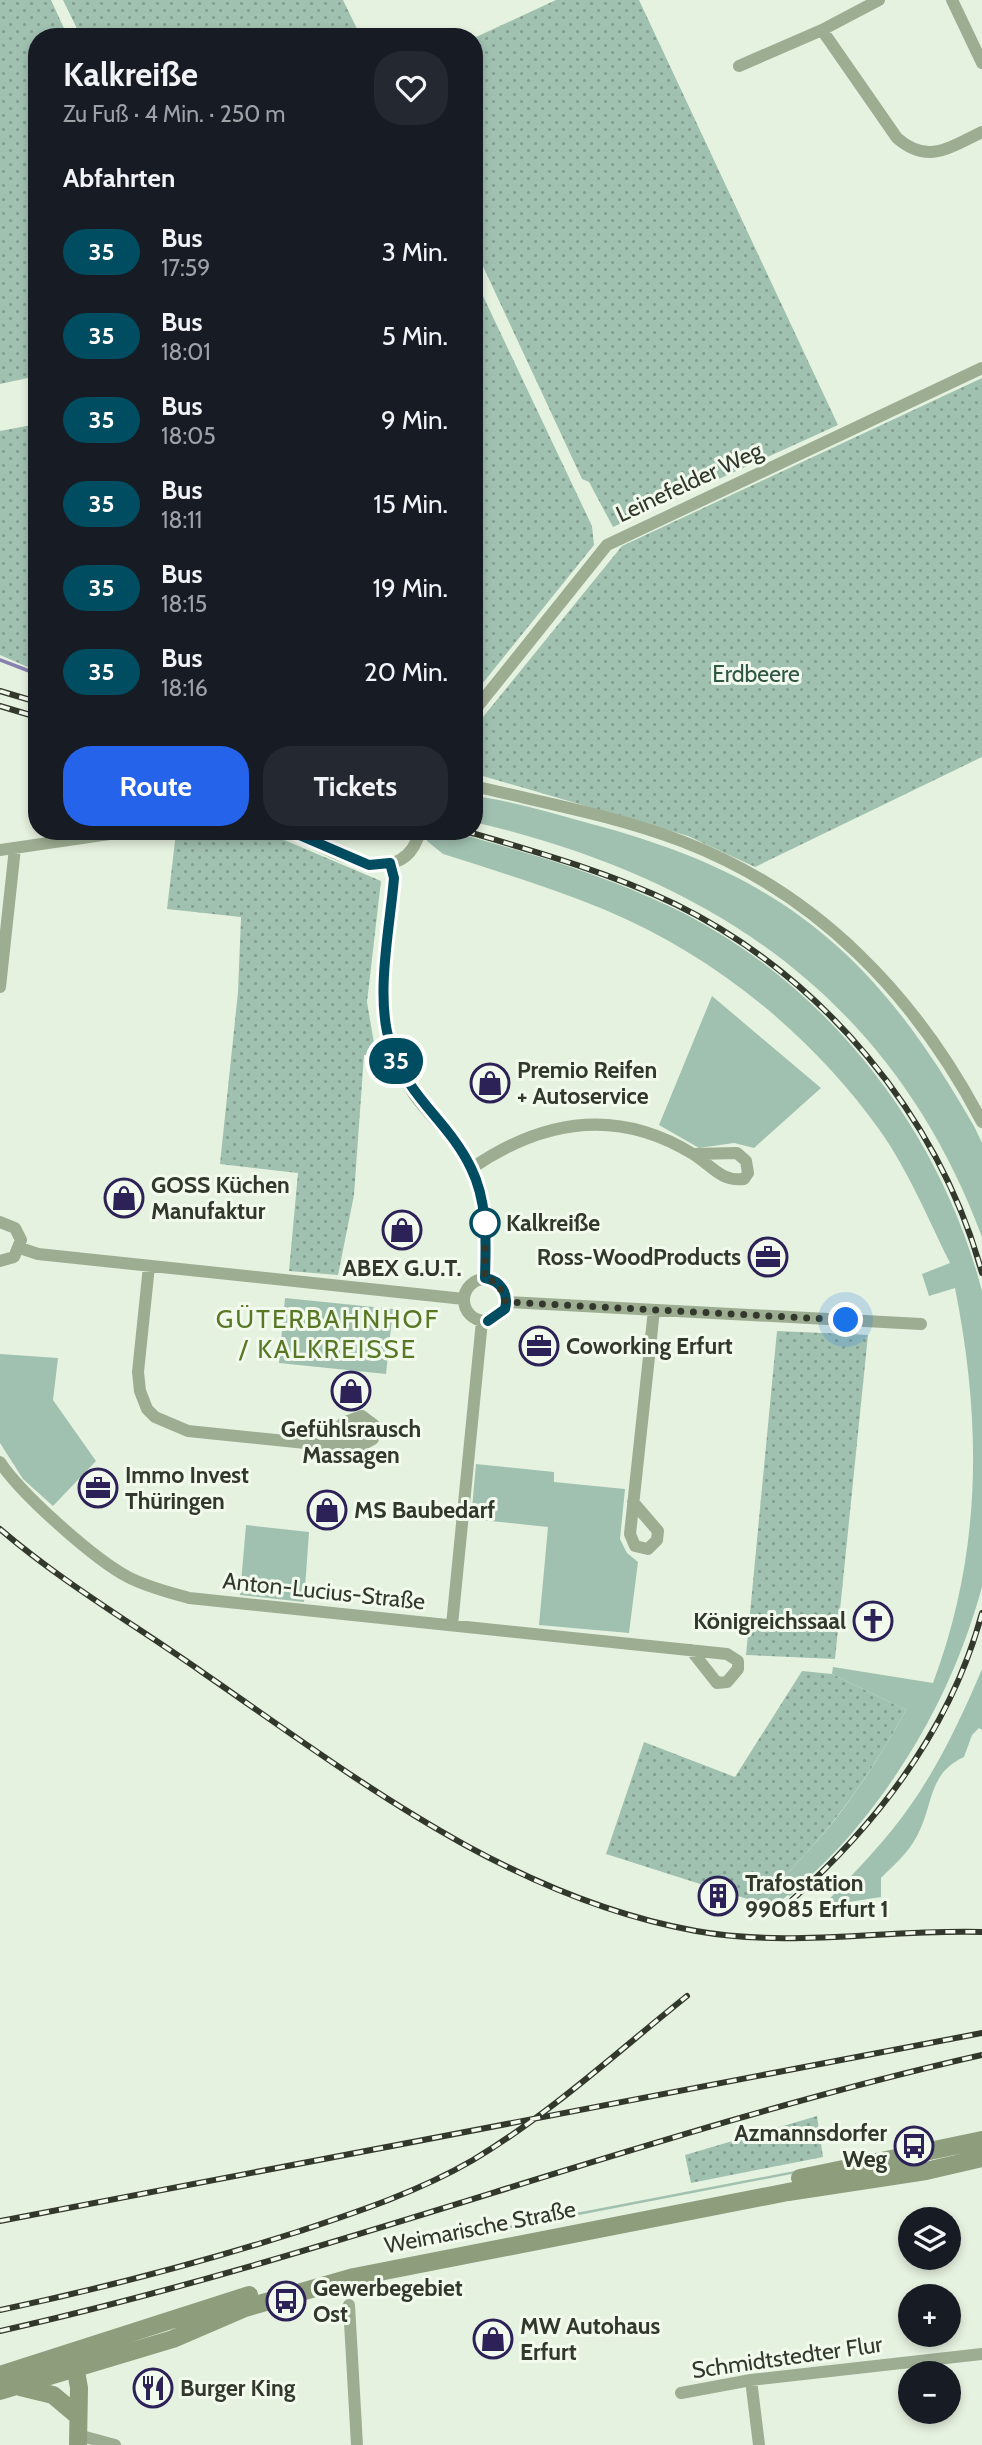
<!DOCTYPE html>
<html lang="de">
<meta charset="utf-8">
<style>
:root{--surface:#171b24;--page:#242831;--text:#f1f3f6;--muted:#9ea1a6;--accent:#2563eb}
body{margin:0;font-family:Cabin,sans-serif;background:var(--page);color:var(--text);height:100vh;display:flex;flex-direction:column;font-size:26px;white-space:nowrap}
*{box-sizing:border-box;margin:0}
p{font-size:23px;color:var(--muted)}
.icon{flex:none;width:38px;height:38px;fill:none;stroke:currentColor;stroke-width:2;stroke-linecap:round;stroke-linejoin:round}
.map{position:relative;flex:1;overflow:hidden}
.side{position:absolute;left:28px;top:28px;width:455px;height:812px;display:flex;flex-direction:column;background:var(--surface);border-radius:28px;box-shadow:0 4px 10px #0003}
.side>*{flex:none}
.badge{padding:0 14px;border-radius:23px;font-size:24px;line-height:46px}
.controls{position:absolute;left:898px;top:2207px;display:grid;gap:14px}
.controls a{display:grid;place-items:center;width:63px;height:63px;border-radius:50%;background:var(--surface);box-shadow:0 4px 10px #0003;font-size:35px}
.you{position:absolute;width:35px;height:35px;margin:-18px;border:5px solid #fff;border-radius:50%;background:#1a73e8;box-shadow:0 0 0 10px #1a73e833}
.map>.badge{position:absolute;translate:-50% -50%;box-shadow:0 0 0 4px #fff}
h2{padding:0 35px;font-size:26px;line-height:63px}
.round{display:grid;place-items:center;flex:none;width:74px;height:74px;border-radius:28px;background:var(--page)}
.overview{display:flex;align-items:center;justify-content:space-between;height:119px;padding:0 35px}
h1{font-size:33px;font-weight:700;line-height:52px}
.button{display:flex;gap:14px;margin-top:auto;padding:14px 35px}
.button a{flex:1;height:80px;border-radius:28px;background:var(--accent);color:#fff;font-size:28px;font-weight:700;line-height:80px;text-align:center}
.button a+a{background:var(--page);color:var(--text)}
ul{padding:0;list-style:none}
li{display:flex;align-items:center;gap:21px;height:84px;padding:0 35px}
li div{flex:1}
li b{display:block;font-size:26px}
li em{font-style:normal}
li .badge{min-width:77px;font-weight:700;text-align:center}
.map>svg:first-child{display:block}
</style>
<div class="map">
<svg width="982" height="2445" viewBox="0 0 982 2445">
<defs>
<pattern id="garden-dots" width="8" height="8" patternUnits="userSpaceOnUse" patternTransform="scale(1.75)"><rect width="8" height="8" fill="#a0c1b0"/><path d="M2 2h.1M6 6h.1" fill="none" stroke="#839e8f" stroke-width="1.8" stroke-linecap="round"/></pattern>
</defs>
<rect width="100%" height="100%" fill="#e6f2e0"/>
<path fill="#a0c1b0" d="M474,796C513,801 551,813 588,823C783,874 876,954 975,1128L982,1143V1237C894,1000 714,878 474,822Z
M430,831H450C525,852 600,873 671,907C825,981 939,1127 982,1291V1587C957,1677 917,1754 857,1827C837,1852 812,1874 790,1896L788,1895L777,1904H763C777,1884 792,1869 808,1851C847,1809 878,1761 906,1710L832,1674L833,1667L933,1683C982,1552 982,1424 955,1288L929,1296L922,1274L950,1263C928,1219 909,1172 881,1132C812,1035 714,955 603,909C551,888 497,871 443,854L427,841Z
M712,996L821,1088L754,1148L734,1143L699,1148L659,1125Z
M285,1298L393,1309L386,1374L279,1363Z
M0,1354L58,1358L53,1400L96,1461L53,1506L23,1479L0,1443Z
M476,1464L554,1472V1482L625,1489L620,1539L627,1553L638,1562L629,1633L539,1625L548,1527L471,1519Z
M246,1525L309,1532L304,1602L240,1595Z
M982,1669V1730L979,1728L972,1735L964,1757C927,1774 934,1805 917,1836C909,1852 894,1865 881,1878V1897L823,1906C846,1881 871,1856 892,1830C931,1782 958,1726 982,1669Z
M841,2162L838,2165L445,2241V2238Z"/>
<path fill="url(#garden-dots)" d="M0,0H51L68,37H37V376L0,384Z
M63,0H343L361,37H81Z
M556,0H639L838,425L613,527L589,482L582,479L474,247V38Z
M474,277L592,526L594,545L474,694Z
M982,378V757L755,867L688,836L476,774L474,728L622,546Z
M37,424V671L0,655V431Z
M185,831H263L381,881L367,1002L376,1055H364L354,1195L338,1275L289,1271L298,1173L220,1164L238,992L241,917L167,909L176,833Z
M777,1331L868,1335L835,1659L746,1655Z
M802,1671L832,1674L906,1710C878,1761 847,1808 808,1851C792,1869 777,1884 763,1904L606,1854L644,1742L735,1777Z
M817,2116L823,2157L691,2183L685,2155Z"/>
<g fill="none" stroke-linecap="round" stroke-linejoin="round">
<path stroke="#8880ae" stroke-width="3.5" d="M0,660L37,674"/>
<path stroke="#9dad92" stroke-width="12" d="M952,0L982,63
M822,30L897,138C928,165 950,147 982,132
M739,66L822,30L879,0
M474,711L607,545L982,368
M474,786C544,803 617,816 684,842C818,894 916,996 982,1122
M290,831C326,849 403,896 420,831
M0,850L130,831
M390,863L394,878C390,926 375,996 390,1043C396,1062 404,1079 415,1096C433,1120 458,1140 471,1168C488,1202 486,1242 485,1278
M0,987L15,848
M472,1168C542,1120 617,1107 693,1154C711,1165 721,1182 744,1179L748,1173L746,1161L737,1153L694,1154
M0,1222L15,1228L21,1240L14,1257L0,1261
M20,1248L38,1254L464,1299
M149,1266L138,1372L140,1391L147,1409L155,1417L188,1431L325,1445L360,1446L373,1439L374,1425L362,1416L343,1423L325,1445
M464 1300a21 21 0 1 1 42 0a21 21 0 1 1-42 0Z
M506,1302L921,1324
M0,1462C21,1494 94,1559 128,1577C147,1587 168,1592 189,1598L727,1654L738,1661V1669L727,1682L717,1683L691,1650
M633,1502L658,1531L657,1540L648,1549L635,1546L630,1534L654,1310
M452,1625L482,1321
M349,2305L357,2445
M751,2380L759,2445
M681,2393L751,2380L982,2354
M78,2435L115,2445"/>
<path stroke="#8e9e7d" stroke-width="18" d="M800,2178L982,2140
M74,2360L79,2388L78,2445
M0,2375L249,2295
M20,2387L53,2395L78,2416
M0,2391L173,2339L245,2308L354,2277L788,2192L926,2171L982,2158"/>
<defs>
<path id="rail" d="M0,691L37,702
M0,706L37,717
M465,831C537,852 608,872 675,904C822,976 939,1116 982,1273
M0,1529C63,1583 135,1625 202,1672C356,1778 508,1897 696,1931C791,1948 887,1929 982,1932
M792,1900C879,1822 951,1728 982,1613
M0,2221L982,2033
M0,2310C100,2289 199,2263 297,2232C357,2212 418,2192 473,2160C550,2114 617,2052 687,1996
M0,2331C332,2257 650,2130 982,2055"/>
</defs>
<use href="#rail" stroke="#32382b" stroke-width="6"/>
<use href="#rail" stroke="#f1faec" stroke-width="3.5" stroke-dasharray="10" stroke-linecap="butt"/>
</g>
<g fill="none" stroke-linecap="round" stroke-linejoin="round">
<defs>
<path id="line" d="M290,831L369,865L390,863L394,878C390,927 375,996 390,1043C408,1099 448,1120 471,1168C488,1202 486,1242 485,1278C501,1281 509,1293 505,1309L488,1321"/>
</defs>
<use href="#line" stroke="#fff" stroke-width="16"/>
<use href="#line" stroke="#004c61" stroke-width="10"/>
<path stroke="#32382b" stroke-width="7" stroke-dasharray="0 12.6" d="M485,1223V1278L498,1283L506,1302L846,1320"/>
</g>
<defs>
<symbol id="shop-ring" viewBox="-11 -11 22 22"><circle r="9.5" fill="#f1faec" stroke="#2d2258" stroke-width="1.5"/><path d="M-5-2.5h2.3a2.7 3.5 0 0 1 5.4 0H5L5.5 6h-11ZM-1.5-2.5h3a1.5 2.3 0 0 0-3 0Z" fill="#2d2258"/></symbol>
<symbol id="office-ring" viewBox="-11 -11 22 22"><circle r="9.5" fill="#f1faec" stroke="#2d2258" stroke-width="1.5"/><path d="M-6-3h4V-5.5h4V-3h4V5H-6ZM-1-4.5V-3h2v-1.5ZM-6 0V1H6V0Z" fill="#2d2258"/></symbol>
<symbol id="church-ring" viewBox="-11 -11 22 22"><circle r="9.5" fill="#f1faec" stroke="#2d2258" stroke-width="1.5"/><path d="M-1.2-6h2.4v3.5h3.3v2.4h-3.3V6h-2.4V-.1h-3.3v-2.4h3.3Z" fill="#2d2258"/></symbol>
<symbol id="building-ring" viewBox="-11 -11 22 22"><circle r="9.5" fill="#f1faec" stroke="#2d2258" stroke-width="1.5"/><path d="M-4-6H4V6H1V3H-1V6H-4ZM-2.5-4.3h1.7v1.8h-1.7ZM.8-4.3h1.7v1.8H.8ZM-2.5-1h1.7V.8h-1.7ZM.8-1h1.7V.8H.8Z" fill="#2d2258"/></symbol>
<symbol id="bus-ring" viewBox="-11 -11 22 22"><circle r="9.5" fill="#f1faec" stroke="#2d2258" stroke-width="1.5"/><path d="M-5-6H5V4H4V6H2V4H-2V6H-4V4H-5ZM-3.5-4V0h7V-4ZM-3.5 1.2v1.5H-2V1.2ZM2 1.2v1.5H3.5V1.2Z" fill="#2d2258"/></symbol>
<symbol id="restaurant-ring" viewBox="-11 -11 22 22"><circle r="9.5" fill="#f1faec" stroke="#2d2258" stroke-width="1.5"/><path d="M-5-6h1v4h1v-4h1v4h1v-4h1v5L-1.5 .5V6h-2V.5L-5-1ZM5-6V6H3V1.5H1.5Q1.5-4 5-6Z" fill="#2d2258"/></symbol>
</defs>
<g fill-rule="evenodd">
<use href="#shop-ring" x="468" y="1061" width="44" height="44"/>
<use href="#shop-ring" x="102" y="1176" width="44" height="44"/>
<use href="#shop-ring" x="380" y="1208" width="44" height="44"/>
<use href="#office-ring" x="746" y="1235" width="44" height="44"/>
<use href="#office-ring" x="517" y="1324" width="44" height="44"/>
<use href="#shop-ring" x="329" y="1369" width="44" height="44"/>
<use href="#office-ring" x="76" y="1466" width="44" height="44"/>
<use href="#shop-ring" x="305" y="1488" width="44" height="44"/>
<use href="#church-ring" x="851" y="1599" width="44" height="44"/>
<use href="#building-ring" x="696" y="1874" width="44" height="44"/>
<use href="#bus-ring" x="892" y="2124" width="44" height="44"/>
<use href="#bus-ring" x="264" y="2279" width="44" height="44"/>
<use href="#shop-ring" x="471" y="2317" width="44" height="44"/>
<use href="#restaurant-ring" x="131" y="2366" width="44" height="44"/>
</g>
<circle fill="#fff" stroke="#004c61" stroke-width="3.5" cx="485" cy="1223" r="14"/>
<g text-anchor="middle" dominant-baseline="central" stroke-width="6" stroke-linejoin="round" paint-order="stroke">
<g font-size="23" fill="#32382b" stroke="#f1faec">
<text transform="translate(689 482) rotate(-25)">Leinefelder Weg</text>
<text transform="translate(324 1591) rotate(6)">Anton-Lucius-Straße</text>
<text transform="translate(480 2227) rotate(-11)">Weimarische Straße</text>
<text transform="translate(787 2357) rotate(-8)">Schmidtstedter Flur</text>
</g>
<g font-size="23" fill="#2f5643" stroke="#f1faec">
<text x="756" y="674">Erdbeere</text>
</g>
<g font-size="23" font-weight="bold" fill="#32382b" stroke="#f1faec" text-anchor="start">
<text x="517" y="1070">Premio Reifen<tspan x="517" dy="26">+ Autoservice</tspan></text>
<text x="151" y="1185">GOSS Küchen<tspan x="151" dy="26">Manufaktur</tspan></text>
<text x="741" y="1257" text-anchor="end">Ross-WoodProducts</text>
<text x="402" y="1268" text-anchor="middle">ABEX G.U.T.</text>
<text x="566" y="1346">Coworking Erfurt</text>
<text x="351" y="1429" text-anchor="middle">Gefühlsrausch<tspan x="351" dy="26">Massagen</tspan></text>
<text x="125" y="1475">Immo Invest<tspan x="125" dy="26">Thüringen</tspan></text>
<text x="354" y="1510">MS Baubedarf</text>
<text x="846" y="1621" text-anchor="end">Königreichssaal</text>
<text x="745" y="1883">Trafostation<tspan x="745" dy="26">99085 Erfurt 1</tspan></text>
<text x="887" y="2133" text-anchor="end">Azmannsdorfer<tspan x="887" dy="26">Weg</tspan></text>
<text x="313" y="2288">Gewerbegebiet<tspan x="313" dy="26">Ost</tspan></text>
<text x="520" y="2326">MW Autohaus<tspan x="520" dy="26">Erfurt</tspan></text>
<text x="180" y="2388">Burger King</text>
</g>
<g font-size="23" font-weight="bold" fill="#32382b" stroke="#f1faec" text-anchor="start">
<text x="506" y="1223">Kalkreiße</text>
</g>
<g font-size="26" letter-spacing="2" fill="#597825" stroke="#f1faec">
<text x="328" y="1319">GÜTERBAHNHOF<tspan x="328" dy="30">/ KALKREISSE</tspan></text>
</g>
</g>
</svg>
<div class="controls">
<a><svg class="icon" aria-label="layers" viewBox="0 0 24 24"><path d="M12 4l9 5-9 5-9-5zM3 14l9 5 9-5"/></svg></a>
<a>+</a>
<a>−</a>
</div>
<div class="you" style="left:846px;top:1320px"></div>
<b class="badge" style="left:396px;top:1061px;background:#004c61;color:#fff">35</b>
<section class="side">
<div class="overview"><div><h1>Kalkreiße</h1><p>Zu Fuß · 4 Min. · 250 m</p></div><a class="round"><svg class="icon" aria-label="heart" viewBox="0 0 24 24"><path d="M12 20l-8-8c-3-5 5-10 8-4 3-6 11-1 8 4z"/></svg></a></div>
<h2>Abfahrten</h2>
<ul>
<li><span class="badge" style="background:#004c61;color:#fff">35</span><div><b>Bus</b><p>17:59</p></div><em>3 Min.</em></li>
<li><span class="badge" style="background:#004c61;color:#fff">35</span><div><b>Bus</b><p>18:01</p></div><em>5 Min.</em></li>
<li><span class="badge" style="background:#004c61;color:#fff">35</span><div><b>Bus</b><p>18:05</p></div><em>9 Min.</em></li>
<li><span class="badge" style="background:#004c61;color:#fff">35</span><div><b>Bus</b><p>18:11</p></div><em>15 Min.</em></li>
<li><span class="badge" style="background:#004c61;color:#fff">35</span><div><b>Bus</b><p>18:15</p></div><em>19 Min.</em></li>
<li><span class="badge" style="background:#004c61;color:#fff">35</span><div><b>Bus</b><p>18:16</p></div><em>20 Min.</em></li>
</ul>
<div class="button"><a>Route</a><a>Tickets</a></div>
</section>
</div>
